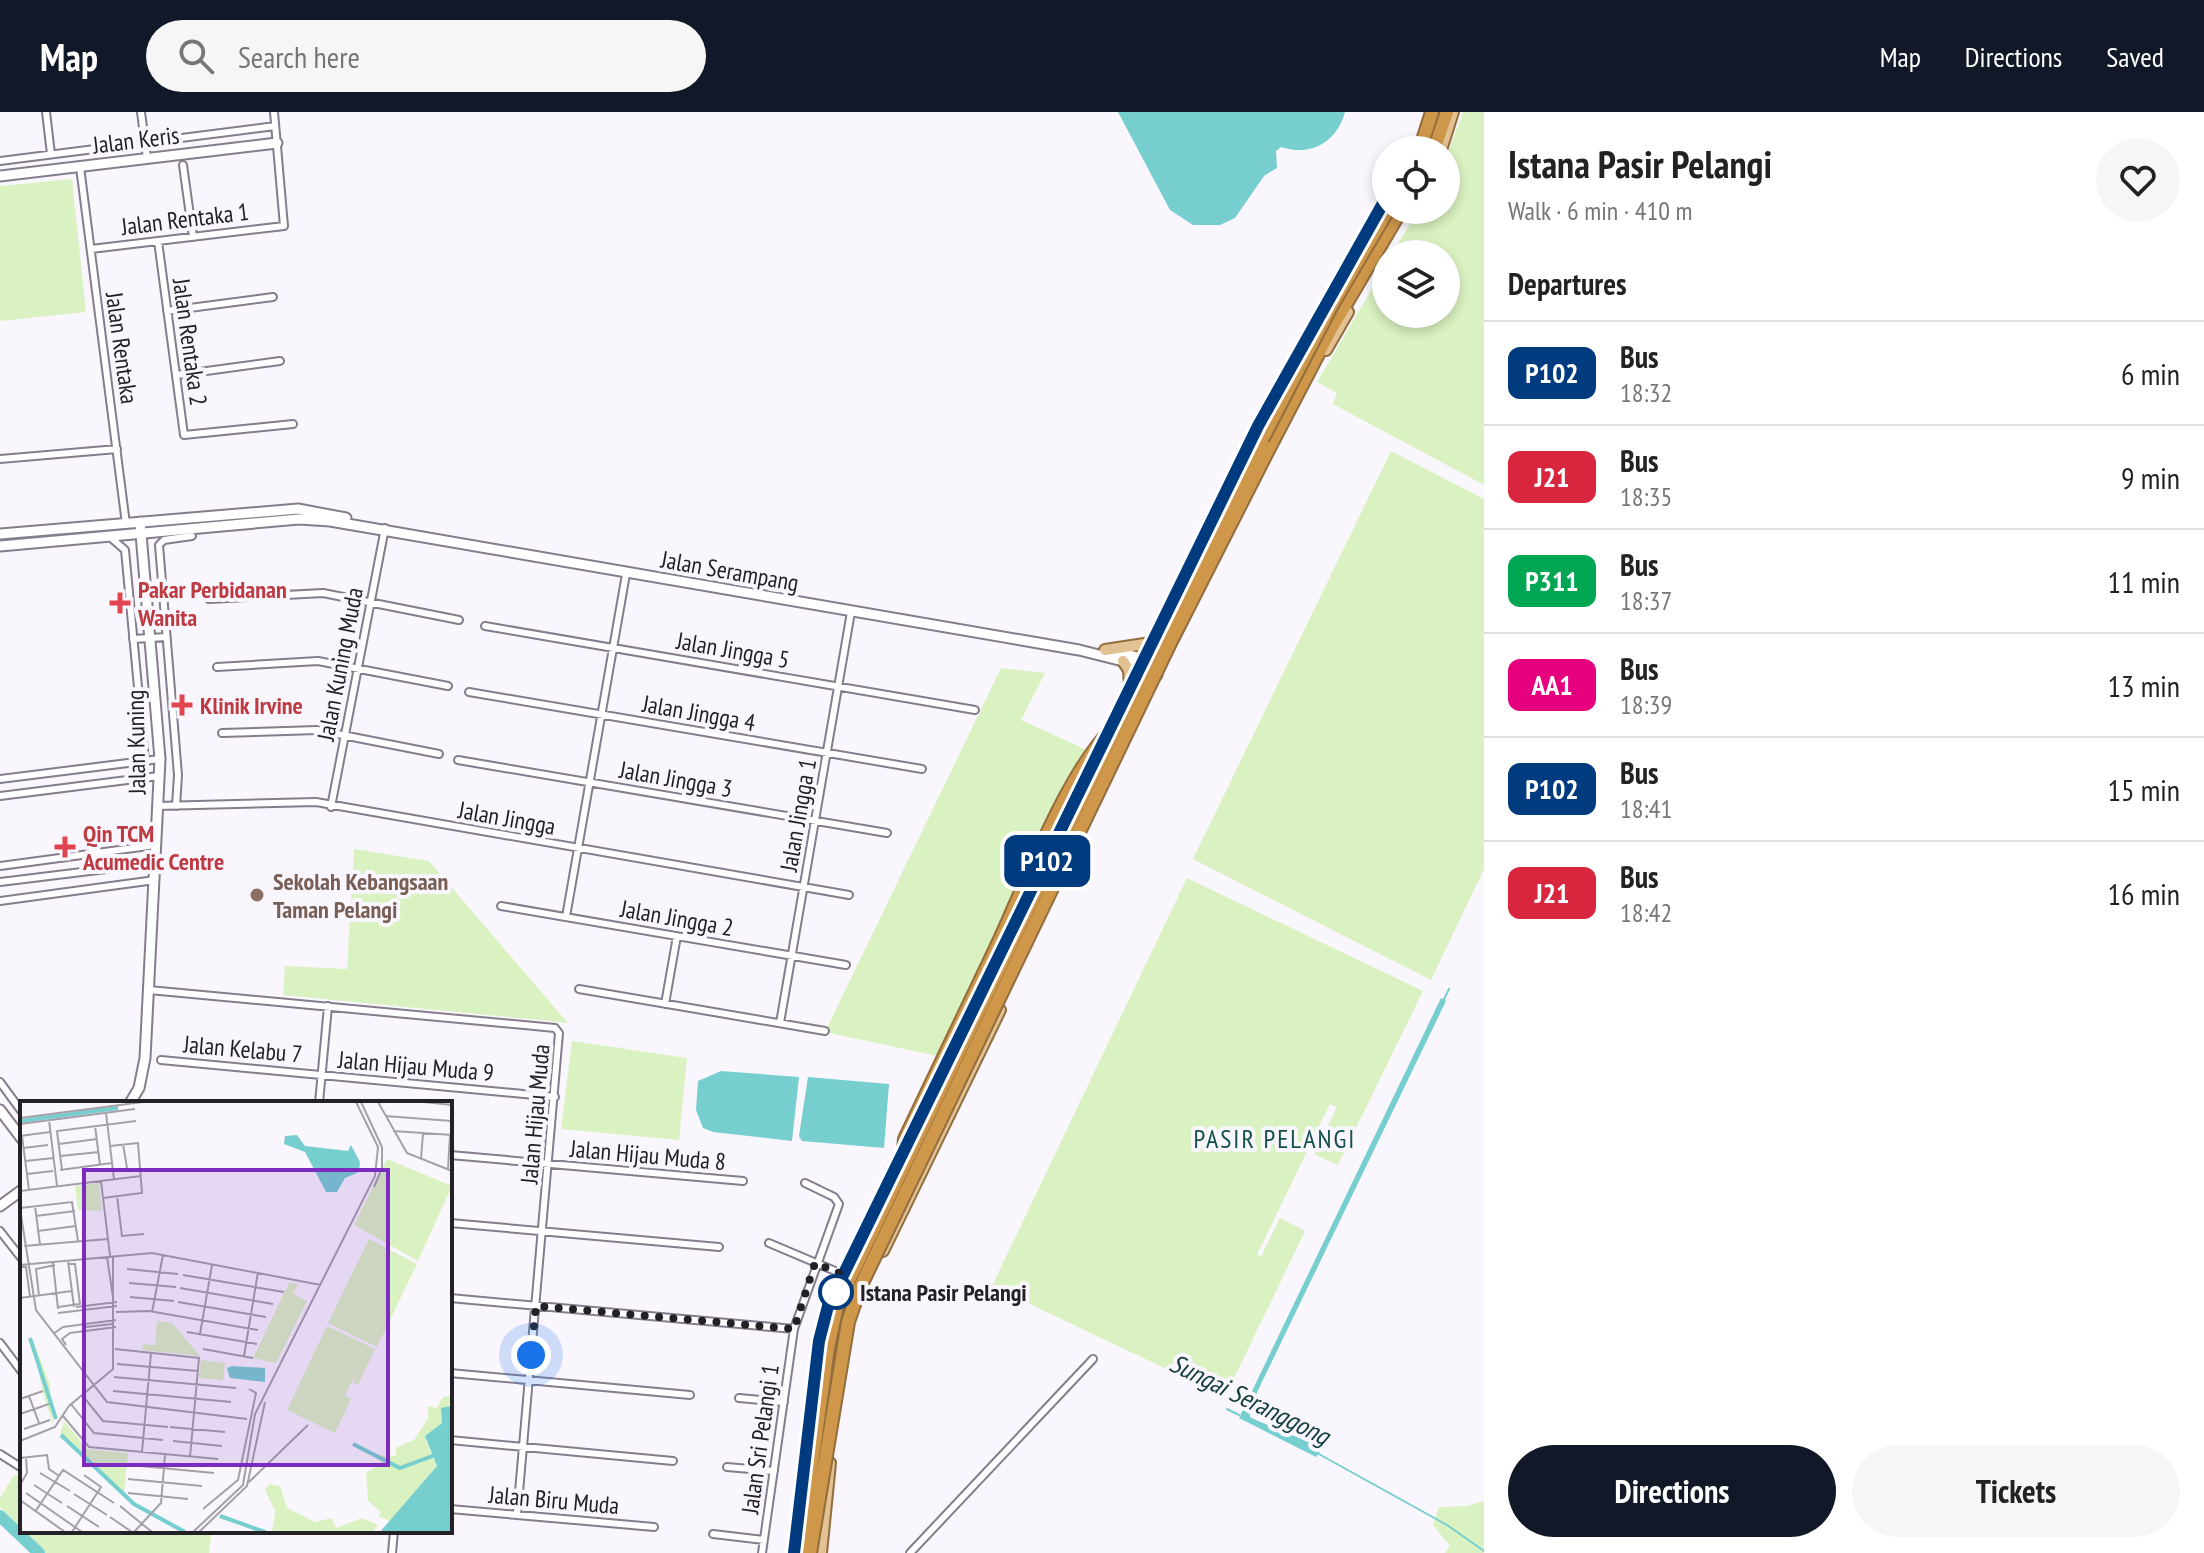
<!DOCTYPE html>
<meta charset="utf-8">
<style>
:root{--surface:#fff;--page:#f6f6f6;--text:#222;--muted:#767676;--line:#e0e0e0;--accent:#111827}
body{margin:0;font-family:"PT Sans Narrow",sans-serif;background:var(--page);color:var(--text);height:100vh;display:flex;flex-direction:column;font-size:30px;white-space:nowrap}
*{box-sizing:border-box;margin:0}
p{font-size:26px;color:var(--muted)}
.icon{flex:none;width:44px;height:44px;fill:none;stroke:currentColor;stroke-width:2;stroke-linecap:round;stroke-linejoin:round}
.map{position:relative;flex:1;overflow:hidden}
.panel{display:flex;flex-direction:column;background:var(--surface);width:720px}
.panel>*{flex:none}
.badge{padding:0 16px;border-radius:12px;font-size:28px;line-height:52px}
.buttons{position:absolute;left:1372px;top:24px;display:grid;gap:16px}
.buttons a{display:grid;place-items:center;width:88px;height:88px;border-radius:50%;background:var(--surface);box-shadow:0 4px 12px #0003;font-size:40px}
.you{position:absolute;width:40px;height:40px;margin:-20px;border:6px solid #fff;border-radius:50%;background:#1a73e8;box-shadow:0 0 0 12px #1a73e833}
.map>.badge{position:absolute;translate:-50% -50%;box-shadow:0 0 0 4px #fff}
h2{padding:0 24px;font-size:30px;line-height:72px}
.round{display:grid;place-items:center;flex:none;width:84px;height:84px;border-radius:42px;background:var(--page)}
.headline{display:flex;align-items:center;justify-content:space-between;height:136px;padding:0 24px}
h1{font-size:38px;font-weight:700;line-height:60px}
.action{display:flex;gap:16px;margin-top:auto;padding:16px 24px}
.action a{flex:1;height:92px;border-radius:48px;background:var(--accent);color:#fff;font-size:32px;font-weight:700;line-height:92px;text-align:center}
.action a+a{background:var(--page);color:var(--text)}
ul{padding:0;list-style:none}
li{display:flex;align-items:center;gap:24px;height:104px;padding:0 24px;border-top:2px solid var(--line)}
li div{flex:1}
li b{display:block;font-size:30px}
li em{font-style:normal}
li .badge{min-width:88px;font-weight:700;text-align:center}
header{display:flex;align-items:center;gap:48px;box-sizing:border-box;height:112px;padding:0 40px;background:var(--accent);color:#fff}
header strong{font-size:38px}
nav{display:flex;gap:44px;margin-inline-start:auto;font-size:28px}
.search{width:560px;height:72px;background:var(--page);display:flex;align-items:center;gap:20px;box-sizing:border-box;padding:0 28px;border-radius:44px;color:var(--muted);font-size:30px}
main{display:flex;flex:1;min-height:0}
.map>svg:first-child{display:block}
</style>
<header>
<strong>Map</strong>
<div class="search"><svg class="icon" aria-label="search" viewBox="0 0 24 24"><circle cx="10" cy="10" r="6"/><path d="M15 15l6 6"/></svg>Search here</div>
<nav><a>Map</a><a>Directions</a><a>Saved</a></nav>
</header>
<main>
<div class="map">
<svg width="1484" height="1441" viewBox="0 0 1484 1441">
<rect width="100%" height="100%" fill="#faf6fd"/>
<path fill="#daf2c1" d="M1463,0H1484V373L1333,292L1337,281L1317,270L1386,153V202H1446V142H1392L1418,98H1446V45Z
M72,67L86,200L0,209V74Z
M1391,339L1484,387V757L1431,868L1193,747Z
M1001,556L1045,561L1021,608L1089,639L1032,746L937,944L825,920Z
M354,737L429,749L568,911L283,883L285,854L347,857Z
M1187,766L1423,879L1338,1053L1314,1042L1337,995L1330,992L1257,1143L1261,1144L1280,1106L1305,1119L1225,1285L992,1174Z
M572,929L687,946L679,1028L561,1017Z
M14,1363L22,1364V1417L0,1395V1386Z
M1484,1389V1441H1445L1450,1434L1433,1413L1439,1395L1467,1394Z
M24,1419H212L209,1441H45Z"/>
<path fill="#76cecf" d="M1118,0H1345C1337,30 1311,45 1281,35L1276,39L1277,56L1264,64L1235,106L1220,113H1193L1170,98Z
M1441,886L1446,889L1249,1297L1250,1305L1256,1308L1323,1336L1316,1345L1239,1306Z
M721,959L799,965L792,1029L713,1020L703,1016L696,998L698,969Z
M808,965L889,972L884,1036L802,1029L799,1024Z"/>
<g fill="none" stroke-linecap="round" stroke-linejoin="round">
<path stroke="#76cecf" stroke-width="2" d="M1443,889L1449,877
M1227,1297L1239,1303
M1317,1341L1447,1413L1484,1439"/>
<path stroke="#76cecf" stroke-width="12" d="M0,1404L39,1441"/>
<defs>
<path id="street" d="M46,0L51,42
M141,0L147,46
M0,49L275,14
M183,53L193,125
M80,55L126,412
M158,129L184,323L293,312
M91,137L284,114L274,0
M167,199L273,185
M177,263L280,249
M0,347L117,337
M110,425L125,438L145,649
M209,487L323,481L459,508
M485,514L975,598
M133,527L166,525
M217,555L318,549L448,574
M469,580L922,657
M222,621L317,618L439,642
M458,648L887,721
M0,667L160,647
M0,684L159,664
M157,694L316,690L849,783
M176,694L178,663L159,433L164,428L192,424
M331,695L385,416
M0,754L156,733
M0,770L155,751
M0,789L155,768
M501,794L846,853
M566,805L626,462
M579,877L825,919
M149,878L555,916L559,921L517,1403
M665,892L677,824
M780,911L851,500
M161,948L555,985
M0,970L22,1000
M319,991L328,894
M450,1043L743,1069
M450,1111L719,1135
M0,1119L22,1147
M769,1131L847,1164
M450,1186L794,1217
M0,1231L22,1260
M450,1261L690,1283
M739,1286L784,1290
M450,1328L673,1349
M0,1342L22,1356
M727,1355L774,1359
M450,1397L654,1415
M713,1422L764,1428
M392,1441L394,1419
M762,1441L794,1217L839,1092L834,1085L805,1071
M910,1441L1093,1247"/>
<path id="secondary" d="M0,64L277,31
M0,422L298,397L346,406
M0,434L299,407L330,409L1079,538L1123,549L1157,563
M1115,539L1155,550
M130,991L139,976L145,946L160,647L140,410
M0,998L22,1027
M0,1094L22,1078"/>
<path id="primary" d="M1441,38L1453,0
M1344,161L1386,86
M1326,238L1348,200
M1169,494L1258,314L1321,203
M1105,538L1151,531
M1123,549L1129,558L1130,574
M883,1139L1000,898
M794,1441L823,1212L859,1135
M821,1441L830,1351"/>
<path id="highway" d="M1420,38L1432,0
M1434,38L1447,0
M1269,336L1331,217L1401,98
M903,1046L905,1027L997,834"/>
</defs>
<use href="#street" stroke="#857c8c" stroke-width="10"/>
<use href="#secondary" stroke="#857c8c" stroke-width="13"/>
<use href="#primary" stroke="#936d3d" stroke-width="14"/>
<use href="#highway" stroke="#936d3d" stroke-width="16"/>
<use href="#street" stroke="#fff" stroke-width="6"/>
<use href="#secondary" stroke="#fff" stroke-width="9"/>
<use href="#primary" stroke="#e2c192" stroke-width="10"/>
<use href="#highway" stroke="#cf974a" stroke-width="12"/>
<defs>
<path id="highway-bridge" d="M997,834C1026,772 1065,666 1111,618
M800,1441L828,1236L837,1193L1160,524L1332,193L1388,98
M810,1441L848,1210L860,1175L1170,531L1269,336"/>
</defs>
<use href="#highway-bridge" stroke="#936d3d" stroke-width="16" stroke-linecap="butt"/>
<use href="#highway-bridge" stroke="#cf974a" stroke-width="12"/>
</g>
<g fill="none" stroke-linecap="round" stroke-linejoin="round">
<defs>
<path id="line" d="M794,1441L819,1229L828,1194L1258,314L1386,86"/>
</defs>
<use href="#line" stroke="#fff" stroke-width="18"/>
<use href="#line" stroke="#003b80" stroke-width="12"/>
<path stroke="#232026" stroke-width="8" stroke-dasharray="0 14.4" d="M531,1243L536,1194L794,1217L815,1151L844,1163L836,1180"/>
</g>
<g fill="#e0444e" stroke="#faf6fd" stroke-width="3">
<path d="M116 479h8v8h8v8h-8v8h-8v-8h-8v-8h8z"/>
<path d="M178 581h8v8h8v8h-8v8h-8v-8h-8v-8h8z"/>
<path d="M61 723h8v8h8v8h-8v8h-8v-8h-8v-8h8z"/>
</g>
<circle fill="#8d6e63" stroke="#faf6fd" stroke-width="3" cx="257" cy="783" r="8"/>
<circle fill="#fff" stroke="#003b80" stroke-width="4" cx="836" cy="1180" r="16"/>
<g text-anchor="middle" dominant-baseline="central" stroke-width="8" stroke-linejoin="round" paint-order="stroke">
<g font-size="24" fill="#232026" stroke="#faf6fd">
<text transform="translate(136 28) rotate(-7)">Jalan Keris</text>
<text transform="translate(185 107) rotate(-7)">Jalan Rentaka 1</text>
<text transform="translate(190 230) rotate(82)">Jalan Rentaka 2</text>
<text transform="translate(122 236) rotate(82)">Jalan Rentaka</text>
<text transform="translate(730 459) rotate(10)">Jalan Serampang</text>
<text transform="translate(733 538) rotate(10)">Jalan Jingga 5</text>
<text transform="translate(340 552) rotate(-79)">Jalan Kuning Muda</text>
<text transform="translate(699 601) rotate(10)">Jalan Jingga 4</text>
<text transform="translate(136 630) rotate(-91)">Jalan Kuning</text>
<text transform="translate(676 667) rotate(10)">Jalan Jingga 3</text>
<text transform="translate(798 703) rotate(-80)">Jalan Jingga 1</text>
<text transform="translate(507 706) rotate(10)">Jalan Jingga</text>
<text transform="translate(677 806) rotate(10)">Jalan Jingga 2</text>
<text transform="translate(243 937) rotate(5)">Jalan Kelabu 7</text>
<text transform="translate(416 954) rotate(5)">Jalan Hijau Muda 9</text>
<text transform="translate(535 1002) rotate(-85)">Jalan Hijau Muda</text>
<text transform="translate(648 1043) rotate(5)">Jalan Hijau Muda 8</text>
<text transform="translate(760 1327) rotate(-82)">Jalan Sri Pelangi 1</text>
<text transform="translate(554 1388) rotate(5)">Jalan Biru Muda</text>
</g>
<g font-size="24" font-weight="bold" fill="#be3a42" stroke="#faf6fd" text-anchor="start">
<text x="138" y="477">Pakar Perbidanan<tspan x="138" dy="28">Wanita</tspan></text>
<text x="200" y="593">Klinik Irvine</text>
<text x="83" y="721">Qin TCM<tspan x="83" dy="28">Acumedic Centre</tspan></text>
</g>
<g font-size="24" font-weight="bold" fill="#785e54" stroke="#faf6fd" text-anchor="start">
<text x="273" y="769">Sekolah Kebangsaan<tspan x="273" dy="28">Taman Pelangi</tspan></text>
</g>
<g font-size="24" font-weight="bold" fill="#232026" stroke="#faf6fd" text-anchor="start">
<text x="860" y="1180">Istana Pasir Pelangi</text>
</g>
<g font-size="26" letter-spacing="2" fill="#14504c" stroke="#faf6fd">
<text x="1275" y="1026">PASIR PELANGI</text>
</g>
<g font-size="26" font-style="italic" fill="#164040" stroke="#faf6fd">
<text transform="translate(1250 1287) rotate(26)">Sungai Seranggong</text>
</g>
</g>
<g transform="translate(20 989)">
<rect width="432" height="432" fill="#faf6fd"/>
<path d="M367,58L432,85L398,160L334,124ZM79,82L82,110L58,109L55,85ZM349,138L397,163L357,246L308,222ZM269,182L278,183L273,193L287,200L256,262L233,257ZM137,220L152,222L180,255L122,249L123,243L135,244ZM307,225L355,248L338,284L333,282L336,272L325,294L331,298L315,332L267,309ZM12,237L30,283L33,324L23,292ZM181,259L205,262L203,279L179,277ZM432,294L423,322L406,339L417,365L377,413L369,420L358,415L361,411L348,400L346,372L361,362L359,354L376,355V347L395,338L408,317V305L417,307L423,296ZM44,320L67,348L108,352L104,392L40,332ZM249,383L260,385L267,407L295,421L312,417L316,427L342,417L358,424L353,431H252L255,410L245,389Z" fill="#daf2c1"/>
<path d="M277,34L285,45L328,50L331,44L340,61L339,71L325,77L317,91H306L285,51L264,43L265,35ZM212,265L245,267V281L210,277L207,267ZM432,297V431H360L417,365L405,335L422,322L421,307L430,305Z" fill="#76cecf"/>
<path fill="none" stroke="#76cecf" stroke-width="4" d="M0,20L98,7M10,237L36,318M41,334L114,403L165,431M333,343L380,367L415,354M200,415L245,431"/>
<path fill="none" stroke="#a4a0a7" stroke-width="2" d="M341,1L362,46V67L354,86M358,1L387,52L432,70M404,1L432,4M86,12L94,78M365,15L432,20M0,17L123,1M29,19L37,85M0,23L115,8M75,25L80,64M373,30L432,34M0,35L30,31M2,35L9,89M39,43L77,38M103,43L107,67M3,47L28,44M40,55L79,51M401,58L403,32M5,60L34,57M428,68L430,34M40,69L92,62M42,69L37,30L116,20M7,73L33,70M81,80L90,155M0,90L121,75M97,95L102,135L124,133M83,97L122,92L118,42L90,45M15,105L20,144M0,107L52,101L58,140M0,108L16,209L87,301L227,318M16,115L55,110M18,130L56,125M4,145L88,138M87,156L93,196M48,160L54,206M33,162L38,208M0,164L132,152L301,184M1,166H6L10,196M107,168L158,173M163,174L264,191M109,182L156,186M160,187L253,203M19,195L16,168L35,164M110,196L154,200M0,197L52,190M158,201L246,216M38,206L60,203L55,163H49M56,206L97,201M96,211L129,210L238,229M132,211L143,154M38,212L97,205M66,226L92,223M167,231L237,243M33,233L43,226L96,219M180,233L192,164M46,244L42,238L50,232L96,226M95,248L179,257L170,356M183,248L233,257M224,255L238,171M97,263L178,270M94,276L216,287M93,290L211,301M62,294L83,320L148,326M9,295L19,322M0,298L23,290M51,303L74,332L143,339M0,313L29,303M43,315L69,346L198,358M150,326L205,331M4,328L30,319M0,340L35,326L49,305L93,268V155M153,340L202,345M122,351L131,252M0,357L27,354L29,368L39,375M110,364L194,372M20,372L50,390M108,378L182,385M229,381L288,324M0,384L7,372L6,356M14,384L42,402M6,392L62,431M108,392L168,398M54,393L87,414M0,399L45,431M47,405L79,426M100,405L132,431M183,408L218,379L236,292L229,288M15,411L43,369L94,402M90,416L112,431M52,431L81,386L64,374M114,431L141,402L145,354M173,431L223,384L235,313L355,75L358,46L336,1M179,431L227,385L245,301"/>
<path fill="#7b2cbf" fill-opacity="0.15" stroke="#7b2cbf" stroke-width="4" d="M64,69H368V364H64Z"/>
<rect width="432" height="432" fill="none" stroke="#232026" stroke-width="4"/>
</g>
</svg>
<div class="buttons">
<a><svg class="icon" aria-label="locate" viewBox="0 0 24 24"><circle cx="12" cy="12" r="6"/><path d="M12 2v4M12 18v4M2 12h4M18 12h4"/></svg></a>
<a><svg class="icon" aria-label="layers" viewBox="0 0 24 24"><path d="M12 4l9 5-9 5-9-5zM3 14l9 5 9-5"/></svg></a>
</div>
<div class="you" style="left:531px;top:1243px"></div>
<b class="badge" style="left:1047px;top:749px;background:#003b80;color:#fff">P102</b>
</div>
<section class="panel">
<div class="headline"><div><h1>Istana Pasir Pelangi</h1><p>Walk · 6 min · 410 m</p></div><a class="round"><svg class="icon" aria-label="heart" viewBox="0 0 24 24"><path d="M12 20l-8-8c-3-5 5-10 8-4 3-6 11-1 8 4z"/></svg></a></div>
<h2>Departures</h2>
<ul>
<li><span class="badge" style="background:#003b80;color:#fff">P102</span><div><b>Bus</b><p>18:32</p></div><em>6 min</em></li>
<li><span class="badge" style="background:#d7263d;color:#fff">J21</span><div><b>Bus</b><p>18:35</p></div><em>9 min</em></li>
<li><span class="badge" style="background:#00a651;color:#fff">P311</span><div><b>Bus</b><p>18:37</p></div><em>11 min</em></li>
<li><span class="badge" style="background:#e6007e;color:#fff">AA1</span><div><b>Bus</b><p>18:39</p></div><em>13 min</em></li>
<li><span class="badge" style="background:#003b80;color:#fff">P102</span><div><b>Bus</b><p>18:41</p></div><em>15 min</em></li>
<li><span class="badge" style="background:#d7263d;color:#fff">J21</span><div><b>Bus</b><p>18:42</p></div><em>16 min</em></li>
</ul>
<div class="action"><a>Directions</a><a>Tickets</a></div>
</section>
</main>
